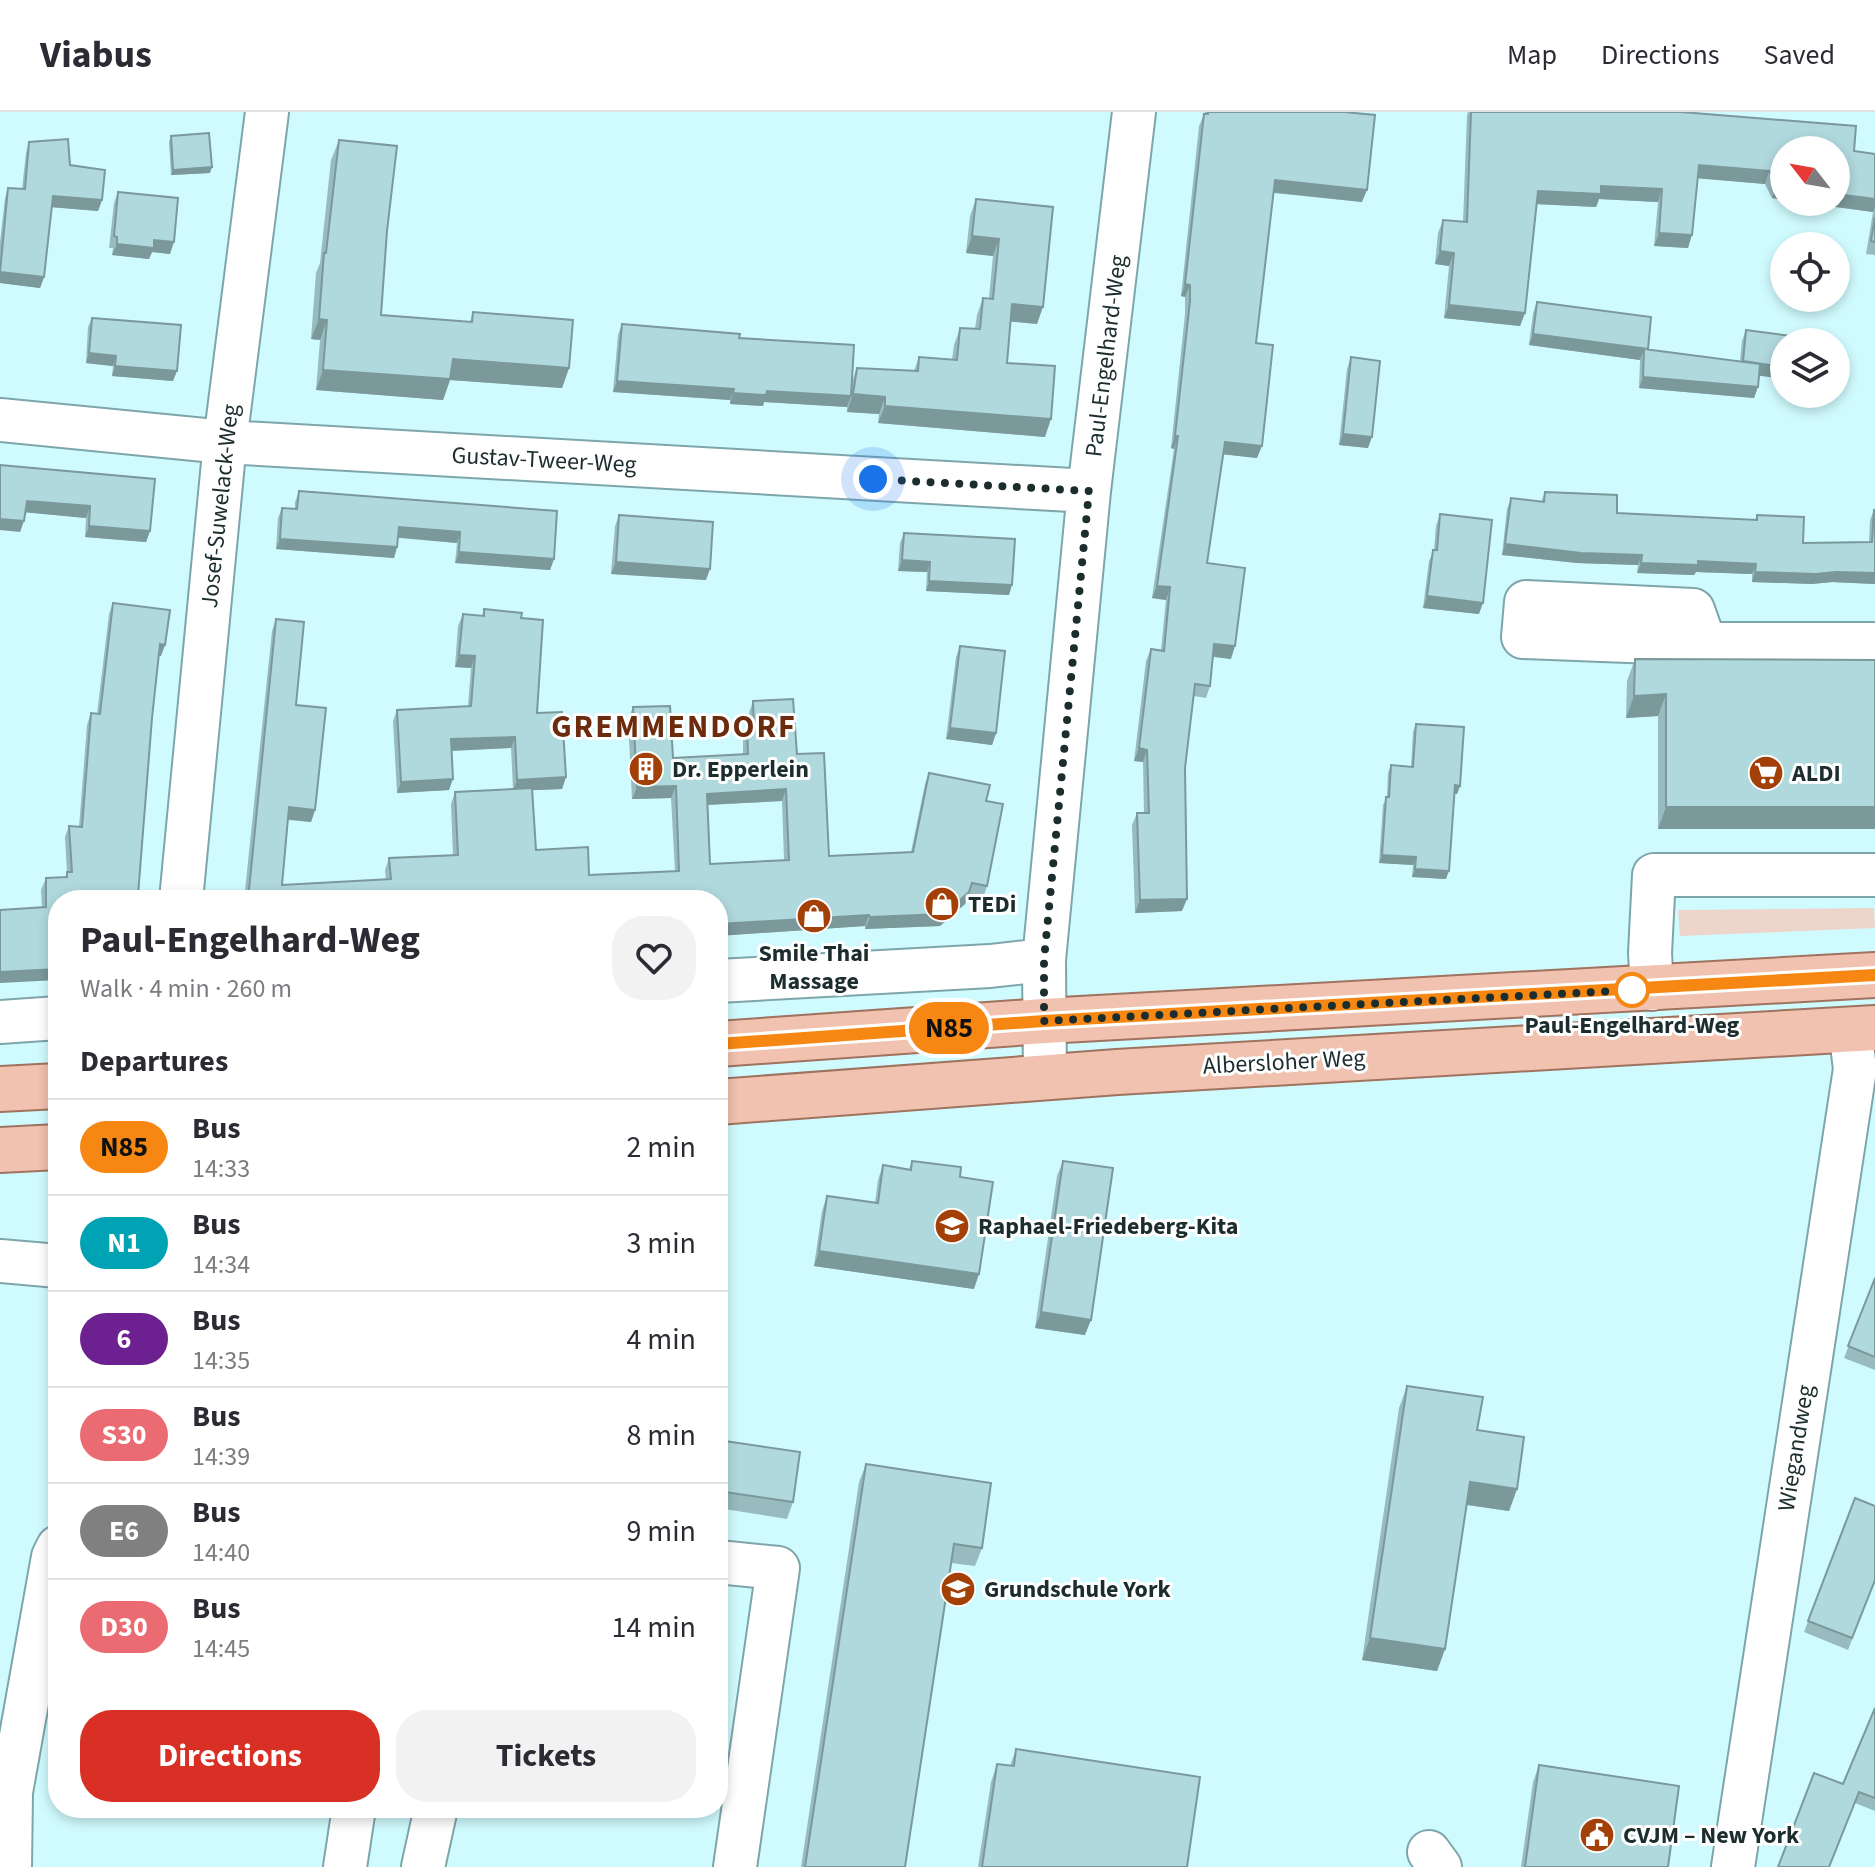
<!DOCTYPE html>
<meta charset="utf-8">
<style>
:root{--surface:#fff;--page:#f2f2f3;--text:#2b2b33;--muted:#7c7c81;--line:#e1e1e2;--accent:#d93025}
body{margin:0;font-family:"Source Sans 3",sans-serif;background:var(--page);color:var(--text);height:100vh;display:flex;flex-direction:column;font-size:30px;white-space:nowrap}
*{box-sizing:border-box;margin:0}
p{font-size:26px;color:var(--muted)}
.icon{flex:none;width:44px;height:44px;fill:none;stroke:currentColor;stroke-width:2;stroke-linecap:round;stroke-linejoin:round}
.map{position:relative;flex:1;overflow:hidden}
.drawer{position:absolute;left:48px;top:778px;width:680px;height:928px;display:flex;flex-direction:column;background:var(--surface);border-radius:32px;box-shadow:0 4px 12px #0003}
.drawer>*{flex:none}
.badge{padding:0 16px;border-radius:26px;font-size:28px;line-height:52px}
.needle{width:52px;rotate:301deg}
.buttons{position:absolute;left:1770px;top:24px;display:grid;gap:16px}
.buttons a{display:grid;place-items:center;width:80px;height:80px;border-radius:50%;background:var(--surface);box-shadow:0 4px 12px #0003;font-size:40px}
.you{position:absolute;width:40px;height:40px;margin:-20px;border:6px solid #fff;border-radius:50%;background:#1a73e8;box-shadow:0 0 0 12px #1a73e833}
.map>.badge{position:absolute;translate:-50% -50%;box-shadow:0 0 0 4px #fff}
h2{padding:0 32px;font-size:30px;line-height:72px}
.round{display:grid;place-items:center;flex:none;width:84px;height:84px;border-radius:32px;background:var(--page)}
.overview{display:flex;align-items:center;justify-content:space-between;height:136px;padding:0 32px}
h1{font-size:38px;font-weight:700;line-height:60px}
.cta{display:flex;gap:16px;margin-top:auto;padding:16px 32px}
.cta a{flex:1;height:92px;border-radius:32px;background:var(--accent);color:#fff;font-size:32px;font-weight:700;line-height:92px;text-align:center}
.cta a+a{background:var(--page);color:var(--text)}
ul{padding:0;list-style:none}
li{display:flex;align-items:center;gap:24px;height:96px;padding:0 32px;border-top:2px solid var(--line)}
li div{flex:1}
li b{display:block;font-size:30px}
li em{font-style:normal}
li .badge{min-width:88px;font-weight:700;text-align:center}
header{display:flex;align-items:center;gap:48px;box-sizing:border-box;height:112px;padding:0 40px;background:var(--surface);border-bottom:2px solid var(--line)}
header strong{font-size:38px}
nav{display:flex;gap:44px;margin-inline-start:auto;font-size:28px}
.map>svg:first-child{display:block}
</style>
<header>
<strong>Viabus</strong>
<nav><a>Map</a><a>Directions</a><a>Saved</a></nav>
</header>
<div class="map">
<svg width="1875" height="1755" viewBox="0 0 1875 1755">
<rect width="100%" height="100%" fill="#d0fbfe"/>
<path fill="#eed5cb" d="M1874,796L1875,816L1680,824L1678,798Z"/>
<g fill="none" stroke-linecap="round" stroke-linejoin="round">
<defs>
<path id="minor" d="M0,308L225,330L1089,379
M1705,532L1693,498L1526,490L1523,525L1705,532H1875
M181,788L225,330L267,0
M718,869L990,854L1044,848
M1652,877L1650,841L1654,763H1875
M0,910L58,906
M1045,966L1044,848L1089,379L1134,0
M0,1149L58,1154
M718,1450L778,1456L735,1755
M1429,1740L1440,1755
M10,1755L11,1680L53,1445L58,1435
M345,1755L354,1696
M423,1755L436,1696
M1733,1755L1855,957L1850,917"/>
<path id="major" d="M718,932L1044,909L1875,863
M0,977L58,974
M718,990L1117,960L1875,916
M0,1038L58,1035"/>
</defs>
<use href="#minor" stroke="#7ea6aa" stroke-width="46"/>
<use href="#major" stroke="#9f735f" stroke-width="48"/>
<use href="#minor" stroke="#fff" stroke-width="42"/>
<use href="#major" stroke="#f0c2af" stroke-width="44"/>
</g>
<path fill="#97bbbe" fill-rule="evenodd" d="M1205,0H1344L1362,90L1273,81L1256,231L1257,346L1223,342L1207,451L1231,547L1213,545L1210,574L1206,586L1194,584L1185,656L1182,799L1135,801L1132,713L1137,701H1144L1143,650L1134,649L1146,549L1151,537L1161,538L1166,488L1152,486L1174,337L1171,336L1185,202V185L1181,184L1199,14Z
M1468,0H1681L1854,39L1875,42V143L1866,142L1873,100L1799,90H1836L1784,38V88L1772,86L1765,72L1698,66L1688,136L1654,134L1658,90L1599,87L1596,95L1537,92L1525,201L1520,214L1444,206L1449,154L1435,152L1438,121L1443,108L1463,110L1467,3Z
M171,24L210,61L171,63L169,30Z
M339,28L387,119L381,203L470,210L473,200L569,256L562,276L450,268L443,288L316,278L320,228L311,227L316,161L320,151L331,48Z
M29,30L70,53L102,88L98,99L52,95L44,165L40,176L0,171V130L5,86L8,76L22,77L26,41Z
M118,80L170,142L152,140L149,147L112,143L113,136H109L114,91Z
M976,87L1053,95L1037,212L1010,209L1007,251L1045,325L878,311L879,302L847,300V295L764,290L763,294L730,292V288L613,280L618,223L622,212L739,226L852,269L857,256L914,259L919,245L952,248L954,233L960,216L975,217L977,203L983,186H989L993,144L966,141L970,104Z
M1537,190L1648,237L1740,249L1742,229L1746,218L1784,230V267L1759,263L1754,286L1639,276L1640,248L1529,233L1533,201Z
M92,206L173,269L112,264L113,254L86,251L88,215Z
M1351,245L1368,336L1339,333L1347,257Z
M0,353L150,419L146,430L85,425L86,406L25,400L20,420Z
M299,379L557,399L554,447L550,458L455,451L457,431L398,426L397,435L394,446L276,437L278,406L282,396L295,397V390Z
M1545,380L1617,401L1755,408L1757,403L1803,431L1869,430L1870,408L1874,398L1875,472L1832,470L1812,472L1752,470V462L1696,460L1694,463L1637,461L1638,453L1577,451L1502,443L1507,397L1511,386L1541,390Z
M1440,402L1479,502L1423,496L1429,449L1434,438L1436,414Z
M619,403L706,468L611,462L615,414Z
M904,421L1009,483L926,479L927,460L898,459L900,431Z
M113,491L161,544H159L152,606L138,783L136,788H58V868L42,796L41,778L46,766L65,765L67,760L65,725L69,714L79,715L87,613L91,601L97,602L109,502Z
M484,497L521,506L537,601L566,665L562,677L532,678L536,738L589,763L675,759L671,686L632,687L628,607L633,595L673,646L743,643V626L747,614H750L749,601L753,589L797,642L829,744L911,740L925,672L929,661L986,689L987,774L983,786L969,783L965,792L940,814L865,817V814L718,824V788H244L272,519L276,507L296,593L315,698L311,710L288,708L282,773L386,768L385,758L389,746L453,744L451,692L455,680L513,677L511,636L451,639L449,678L397,681L393,609L397,598L468,594L471,556L455,555L458,514L463,502L482,504ZM782,689L784,748L710,752L708,693Z
M960,534L996,621L992,633L946,627L956,545Z
M1635,547L1875,548L1658,717V604L1626,606L1627,569Z
M1416,612L1460,674L1457,682H1454L1446,767L1412,765L1413,753L1379,751L1383,693L1387,685L1388,661L1391,653L1411,655L1413,620Z
M912,1049L960,1065L974,1177L814,1154L822,1099L827,1084L875,1091L878,1068L883,1053L909,1057Z
M1063,1049L1085,1223L1035,1216L1057,1064Z
M1875,1166V1258L1844,1246Z
M1407,1274L1477,1318L1517,1377L1509,1399L1466,1393L1445,1537L1437,1559L1362,1548L1399,1296Z
M718,1328L793,1390L787,1407L718,1396Z
M866,1352L982,1436L975,1454L951,1451L905,1755H801L859,1370Z
M1855,1386L1875,1469L1848,1538L1804,1520Z
M1875,1596V1699L1855,1691L1843,1672Z
M1016,1637L1187,1755H978L991,1670L997,1652L1010,1654Z
M1539,1653L1668,1755H1521L1533,1670Z"/>
<path fill="#7b989b" d="M1699,53L1769,59L1765,72L1694,66Z
M212,55L210,61L171,63L173,58Z
M1275,68L1367,78L1362,90L1270,80Z
M1601,74L1662,77L1658,90L1599,87L1596,95L1534,92L1538,79Z
M1777,74H1784V88L1772,86Z
M1836,82L1875,87V95L1873,100L1799,90H1836Z
M53,84L102,88L98,99L49,95Z
M1659,121L1692,123L1688,136L1654,134Z
M972,124L999,127L993,144L966,141Z
M154,128L174,130L170,142L152,140L149,147L112,143L117,132Z
M1440,139L1454,141L1449,154L1435,152Z
M0,160L44,165L40,176L0,171Z
M1185,172L1190,173L1185,185L1181,184Z
M1012,192L1043,195L1037,212L1005,209Z
M1449,193L1525,201L1520,214L1444,206Z
M319,207L327,208L320,228L311,227Z
M1533,222L1644,237L1640,248L1529,233Z
M89,241L116,244L113,254L86,251Z
M453,247L569,256L562,276L450,268L443,288L316,278L323,258Z
M1743,249L1784,255V267L1739,261Z
M115,254L177,259L173,269L112,264Z
M1643,265L1758,275L1754,286L1639,276Z
M617,269L734,277L730,288L613,280Z
M767,279L851,284L847,295L764,290L763,294L730,292L733,281Z
M853,282L885,285L879,302L847,300Z
M885,294L1051,307L1045,325L878,311Z
M1343,322L1372,325L1368,336L1339,333Z
M1175,324H1178L1174,337L1171,336Z
M1225,330L1262,334L1257,346L1220,342Z
M27,389L90,394L86,406L22,400Z
M0,407L24,409L20,420L0,418Z
M89,414L150,419L146,430L85,425Z
M399,415L460,420L457,431L395,425Z
M280,427L397,435L394,446L276,437Z
M1505,432L1642,443L1638,453L1577,451L1502,443Z
M459,440L554,447L550,458L455,451Z
M902,448L930,450L927,460L898,459Z
M1698,449L1756,452L1752,462L1696,460L1694,463L1637,461L1641,451Z
M616,450L710,457L706,468L611,462Z
M1755,460H1836L1875,461V472L1832,470L1812,472L1752,470Z
M929,469L1012,473L1009,483L926,479Z
M1157,474L1170,475L1166,488L1152,486Z
M1427,484L1483,491L1479,502L1423,496Z
M160,532L165,533L161,544H156Z
M1214,532L1235,534L1231,547L1210,544Z
M459,543L475,544L471,556L455,555Z
M1666,582L1658,604L1626,606L1634,584Z
M950,616L996,621L992,633L946,627Z
M515,625L511,636L447,639L451,627Z
M1139,636L1147,638L1143,650L1134,649Z
M566,665L562,677L513,679L517,668Z
M453,667L449,678L397,681L401,670Z
M1455,673L1460,674L1457,682L1452,681Z
M676,674L671,686L632,687L637,675Z
M786,677L782,689L703,693L707,682Z
M289,695L315,698L311,710L285,707Z
M1666,695H1875V717H1658Z
M1382,743L1416,745L1413,753L1379,751Z
M1415,757L1449,759L1446,767L1412,765Z
M969,780L965,792L940,814L865,817L870,805Z
M1187,787L1182,799L1135,801L1140,788Z
M869,803L865,814L718,824V812Z
M58,857V868L0,871V860Z
M819,1139L979,1162L974,1177L814,1154Z
M1041,1200L1091,1208L1085,1223L1035,1216Z
M1470,1370L1517,1377L1509,1399L1462,1392Z
M1370,1526L1445,1537L1437,1559L1362,1548Z"/>
<path fill="#b0d9dd" stroke="#7b989b" stroke-width="2" fill-rule="evenodd" d="M1208,0H1344L1375,3L1367,78L1275,68L1256,231L1273,233L1262,334L1225,330L1207,451L1245,456L1235,534L1214,532L1210,574L1195,572L1185,656L1187,787L1140,788L1137,701H1149L1147,638L1139,636L1151,537L1164,539L1170,475L1157,474L1178,324H1175L1190,189V173L1185,172L1204,2H1208Z
M1471,0H1681L1856,14L1854,39L1875,42V87L1836,82V38H1784V74H1777L1769,59L1699,53L1692,123L1659,121L1662,77L1601,74V82L1538,79L1525,201L1449,193L1454,141L1440,139L1443,108L1467,110Z
M209,21L212,55L173,58L171,24Z
M68,27L70,53L105,58L102,88L53,84L44,165L0,160L8,76L25,77L29,30Z
M339,28L397,34L387,119L381,203L472,210L473,200L573,208L569,256L453,247L450,267L323,258L327,208L319,207L324,141H326Z
M118,80L178,86L174,130L154,128V136L117,132V125L114,124Z
M976,87L1053,95L1043,195L1012,192L1007,251L1055,254L1051,307L885,294V285L853,282L857,256L918,259L919,245L957,248L960,216L980,217L983,186L993,187L999,127L972,124Z
M1875,105V130L1871,129Z
M1537,190L1651,205L1648,237L1533,222Z
M92,206L181,213L177,259L115,254L116,244L89,241Z
M622,212L740,222L739,226L854,233L851,284L767,279L766,283L733,281L734,277L617,269Z
M1746,218L1835,230H1784V255L1743,249Z
M1644,237L1760,252L1758,275L1643,265Z
M1351,245L1380,249L1372,325L1343,322Z
M0,353L155,367L150,419L89,414L90,394L27,389L24,409L0,407Z
M299,379L557,399L554,447L459,440L460,420L399,415L397,435L280,427L282,396L297,397Z
M1545,380L1617,383V401L1757,408V403L1804,405L1803,431L1872,430L1874,398H1875V461L1836,460L1816,462L1755,460L1756,452L1698,449V453L1641,451L1642,443L1581,441L1505,432L1511,386L1544,390Z
M1440,402L1492,408L1483,491L1427,484L1433,438H1437Z
M619,403L713,410L710,457L616,450Z
M904,421L1015,427L1012,473L929,469L930,450L902,448Z
M113,491L170,498L165,533L160,532L152,606L138,783H132V788H58V857L0,860V798L46,795V766L67,765V760H72L69,714L82,715L91,601L100,602Z
M484,497L522,501L521,506L543,508L537,601L562,600L566,665L517,668L515,625L451,627L453,667L401,670L397,598L471,594L475,544L459,543L463,502L484,504Z
M276,507L304,510L296,593L326,596L315,698L289,695L282,773L391,767L389,746L458,743L455,680L532,676L536,738L588,735L589,763L679,759L676,674L637,675L633,595L670,594L673,646L748,642L747,614H754L753,589L793,587L797,642L824,641L829,744L913,740L929,661L990,673L986,689L1003,692L987,774L972,771L969,780L944,802L870,805L869,803L718,812V788H248ZM786,677L789,748L710,752L707,682Z
M960,534L1005,539L996,621L950,616Z
M1635,547L1875,548V695H1666V582L1634,584Z
M1416,612L1464,615L1460,674L1455,673L1449,759L1415,757L1416,745L1382,743L1386,685H1389L1391,653L1413,655Z
M912,1049L961,1055L960,1065L993,1070L979,1162L819,1139L827,1084L878,1091L883,1053L911,1058Z
M1063,1049L1113,1056L1091,1208L1041,1200Z
M1875,1166V1245L1848,1234Z
M1407,1274L1483,1285L1477,1318L1524,1325L1517,1377L1470,1370L1445,1537L1370,1526Z
M718,1328L800,1340L793,1390L718,1379Z
M866,1352L991,1371L982,1436L954,1432L905,1755H805Z
M1855,1386L1875,1394V1468L1852,1526L1808,1509Z
M1875,1596V1686L1859,1680L1829,1755H1778L1814,1661L1843,1672Z
M1016,1637L1200,1665L1187,1755H982L997,1652L1014,1654Z
M1539,1653L1679,1674L1668,1755H1525Z"/>
<g fill="none" stroke-linecap="round" stroke-linejoin="round">
<defs>
<path id="line" d="M718,932L1044,909L1875,863"/>
</defs>
<use href="#line" stroke="#fff" stroke-width="18"/>
<use href="#line" stroke="#f68712" stroke-width="12"/>
<path stroke="#1c2d2e" stroke-width="8" stroke-dasharray="0 14.4" d="M873,367L1089,379L1044,848V909L1632,878"/>
</g>
<defs>
<symbol id="building-disc" viewBox="-11 -11 22 22"><circle r="9.5" fill="#a34007" stroke="#fefefe"/><path d="M-4-6H4V6H1V3H-1V6H-4ZM-2.5-4.3h1.7v1.8h-1.7ZM.8-4.3h1.7v1.8H.8ZM-2.5-1h1.7V.8h-1.7ZM.8-1h1.7V.8H.8Z" fill="#fff"/></symbol>
<symbol id="supermarket-disc" viewBox="-11 -11 22 22"><circle r="9.5" fill="#a34007" stroke="#fefefe"/><path d="M-6-5.5h2.5l.6 2H6L4.5 2H-2.5L-4.4-4H-6ZM-1.5 3.2a1.3 1.3 0 1 0 .1 0ZM3 3.2a1.3 1.3 0 1 0 .1 0Z" fill="#fff"/></symbol>
<symbol id="shop-disc" viewBox="-11 -11 22 22"><circle r="9.5" fill="#a34007" stroke="#fefefe"/><path d="M-5-2.5h2.3a2.7 3.5 0 0 1 5.4 0H5L5.5 6h-11ZM-1.5-2.5h3a1.5 2.3 0 0 0-3 0Z" fill="#fff"/></symbol>
<symbol id="school-disc" viewBox="-11 -11 22 22"><circle r="9.5" fill="#a34007" stroke="#fefefe"/><path d="M0-5L7-2L0 1L-7-2ZM-4 1L0 2.5L4 1V4Q0 6-4 4Z" fill="#fff"/></symbol>
<symbol id="civic-disc" viewBox="-11 -11 22 22"><circle r="9.5" fill="#a34007" stroke="#fefefe"/><path d="M-.6-6.5H3V-4.5H.6V-3L4-1V1h2V6H-6V1h2V-1L-.6-3ZM-1.2 2.5V6h2.4V2.5Z" fill="#fff"/></symbol>
</defs>
<g fill-rule="evenodd">
<use href="#building-disc" x="626" y="637" width="40" height="40"/>
<use href="#supermarket-disc" x="1746" y="641" width="40" height="40"/>
<use href="#shop-disc" x="922" y="772" width="40" height="40"/>
<use href="#shop-disc" x="794" y="784" width="40" height="40"/>
<use href="#school-disc" x="932" y="1094" width="40" height="40"/>
<use href="#school-disc" x="938" y="1457" width="40" height="40"/>
<use href="#civic-disc" x="1577" y="1703" width="40" height="40"/>
</g>
<circle fill="#fff" stroke="#f68712" stroke-width="4" cx="1632" cy="878" r="16"/>
<g text-anchor="middle" dominant-baseline="central" stroke-width="6" stroke-linejoin="round" paint-order="stroke">
<g font-size="24" fill="#1c2d2e" stroke="#fefefe">
<text transform="translate(1106 244) rotate(-83)">Paul-Engelhard-Weg</text>
<text transform="translate(544 348) rotate(3)">Gustav-Tweer-Weg</text>
<text transform="translate(220 394) rotate(-84)">Josef-Suwelack-Weg</text>
<text transform="translate(1284 950) rotate(-3)">Albersloher Weg</text>
<text transform="translate(1796 1336) rotate(-81)">Wiegandweg</text>
</g>
<g font-size="24" font-weight="bold" fill="#1c2d2e" stroke="#fefefe" text-anchor="start">
<text x="672" y="657">Dr. Epperlein</text>
<text x="1792" y="661">ALDI</text>
<text x="968" y="792">TEDi</text>
<text x="814" y="841" text-anchor="middle">Smile Thai<tspan x="814" dy="28">Massage</tspan></text>
<text x="978" y="1114">Raphael-Friedeberg-Kita</text>
<text x="984" y="1477">Grundschule York</text>
<text x="1623" y="1723">CVJM – New York</text>
</g>
<g font-size="24" font-weight="bold" fill="#1c2d2e" stroke="#fefefe">
<text x="1632" y="913">Paul-Engelhard-Weg</text>
</g>
<g font-size="32" font-weight="bold" letter-spacing="2" fill="#6b2b0c" stroke="#fefefe">
<text x="674" y="615">GREMMENDORF</text>
</g>
</g>
</svg>
<div class="buttons">
<a><svg class="needle" viewBox="-14 -14 28 28"><path d="M0-13l5 13h-10z" fill="#e53935"/><path d="M0 13l5-13h-10z" fill="#7c7c81"/></svg></a>
<a><svg class="icon" aria-label="locate" viewBox="0 0 24 24"><circle cx="12" cy="12" r="6"/><path d="M12 2v4M12 18v4M2 12h4M18 12h4"/></svg></a>
<a><svg class="icon" aria-label="layers" viewBox="0 0 24 24"><path d="M12 4l9 5-9 5-9-5zM3 14l9 5 9-5"/></svg></a>
</div>
<div class="you" style="left:873px;top:367px"></div>
<b class="badge" style="left:949px;top:916px;background:#f68712;color:#111">N85</b>
<section class="drawer">
<div class="overview"><div><h1>Paul-Engelhard-Weg</h1><p>Walk · 4 min · 260 m</p></div><a class="round"><svg class="icon" aria-label="heart" viewBox="0 0 24 24"><path d="M12 20l-8-8c-3-5 5-10 8-4 3-6 11-1 8 4z"/></svg></a></div>
<h2>Departures</h2>
<ul>
<li><span class="badge" style="background:#f68712;color:#111">N85</span><div><b>Bus</b><p>14:33</p></div><em>2 min</em></li>
<li><span class="badge" style="background:#00a3b4;color:#fff">N1</span><div><b>Bus</b><p>14:34</p></div><em>3 min</em></li>
<li><span class="badge" style="background:#6d2190;color:#fff">6</span><div><b>Bus</b><p>14:35</p></div><em>4 min</em></li>
<li><span class="badge" style="background:#ea6c72;color:#fff">S30</span><div><b>Bus</b><p>14:39</p></div><em>8 min</em></li>
<li><span class="badge" style="background:#808080;color:#fff">E6</span><div><b>Bus</b><p>14:40</p></div><em>9 min</em></li>
<li><span class="badge" style="background:#ea6c72;color:#fff">D30</span><div><b>Bus</b><p>14:45</p></div><em>14 min</em></li>
</ul>
<div class="cta"><a>Directions</a><a>Tickets</a></div>
</section>
</div>
